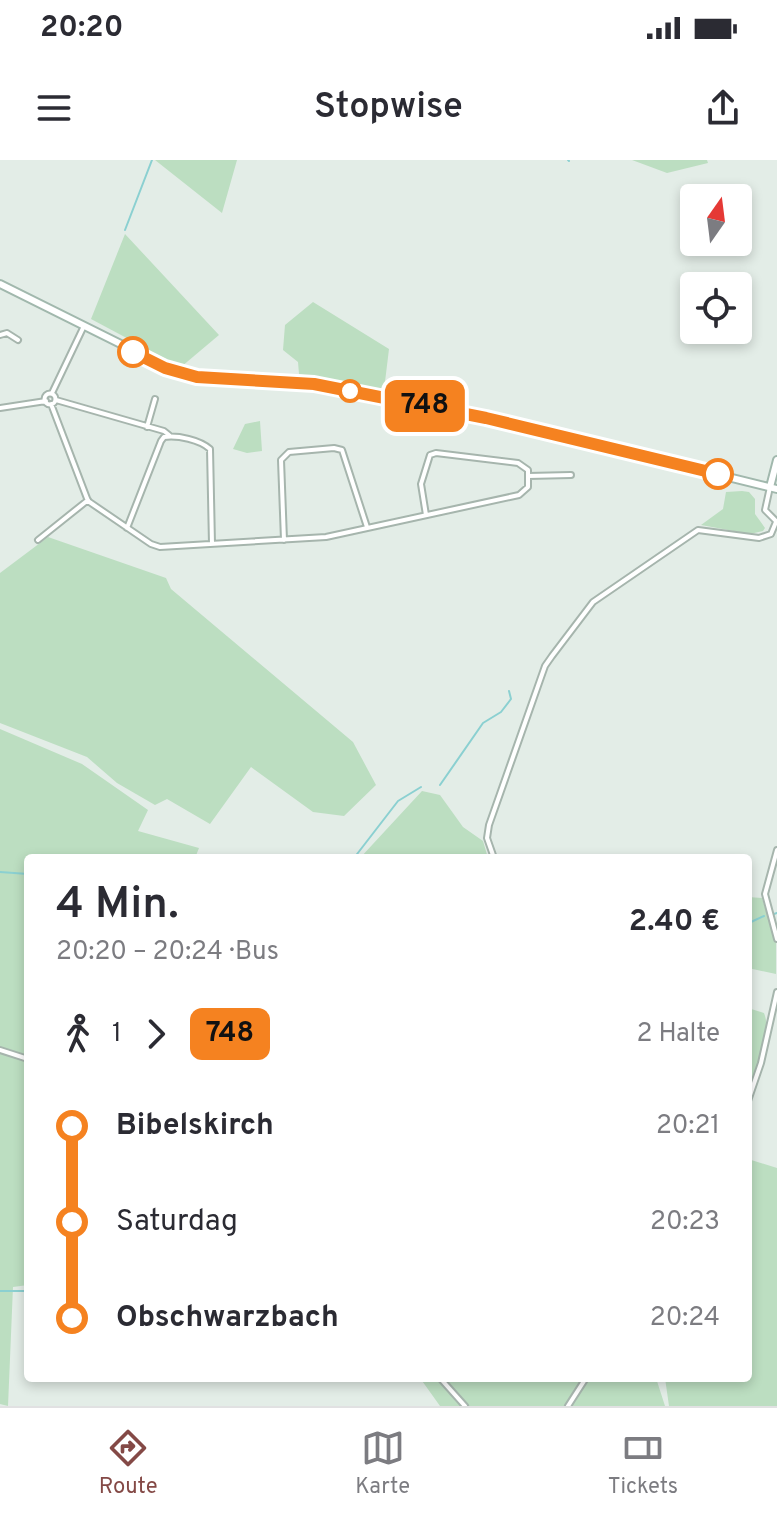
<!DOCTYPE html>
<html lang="de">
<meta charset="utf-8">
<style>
:root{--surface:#fff;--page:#f7f7f7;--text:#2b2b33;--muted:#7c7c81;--line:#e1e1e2;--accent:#844946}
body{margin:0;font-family:Overpass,sans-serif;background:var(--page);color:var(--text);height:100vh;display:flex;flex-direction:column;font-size:30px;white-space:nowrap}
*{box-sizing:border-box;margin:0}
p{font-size:26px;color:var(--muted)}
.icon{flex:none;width:44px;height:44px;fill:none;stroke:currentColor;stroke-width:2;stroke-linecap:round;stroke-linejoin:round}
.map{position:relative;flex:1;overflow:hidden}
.panel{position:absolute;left:24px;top:694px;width:728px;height:528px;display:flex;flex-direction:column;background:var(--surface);border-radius:8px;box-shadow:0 4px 12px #0003}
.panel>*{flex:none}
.badge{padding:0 16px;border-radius:12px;font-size:28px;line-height:52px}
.needle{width:52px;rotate:14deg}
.fabs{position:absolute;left:680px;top:24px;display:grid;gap:16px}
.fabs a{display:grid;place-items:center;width:72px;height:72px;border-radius:8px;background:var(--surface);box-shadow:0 4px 12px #0003;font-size:40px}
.map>.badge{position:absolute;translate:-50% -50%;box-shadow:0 0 0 4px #fff}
.legs{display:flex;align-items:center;gap:12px;height:88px;padding:0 32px;font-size:26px}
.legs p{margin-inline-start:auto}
.head{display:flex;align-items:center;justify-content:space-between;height:136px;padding:0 32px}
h1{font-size:44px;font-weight:600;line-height:60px}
ul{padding:0 32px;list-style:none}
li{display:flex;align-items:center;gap:28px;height:96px;font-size:30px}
li i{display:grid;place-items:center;width:12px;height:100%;margin:0 10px;background:currentColor}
li i::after{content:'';width:20px;height:20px;margin:-10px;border:6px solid;border-radius:50%;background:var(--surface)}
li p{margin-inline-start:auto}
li:first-child i{background:linear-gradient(#0000 50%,currentColor 0)}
li:last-child i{background:linear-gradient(currentColor 50%,#0000 0)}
.status{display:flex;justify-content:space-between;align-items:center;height:56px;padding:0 40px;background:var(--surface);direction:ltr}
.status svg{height:22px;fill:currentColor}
header{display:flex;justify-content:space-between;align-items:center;height:104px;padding:0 32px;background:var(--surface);font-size:36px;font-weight:600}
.dock{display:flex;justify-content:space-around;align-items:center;height:112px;border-top:2px solid var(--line);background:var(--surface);font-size:22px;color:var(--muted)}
.dock a{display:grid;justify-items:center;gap:4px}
.dock .active{color:var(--accent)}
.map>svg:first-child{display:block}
</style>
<div class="status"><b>20:20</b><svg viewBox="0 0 49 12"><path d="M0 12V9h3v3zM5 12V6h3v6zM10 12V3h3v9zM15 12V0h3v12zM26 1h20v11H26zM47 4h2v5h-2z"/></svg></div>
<header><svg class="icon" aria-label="menu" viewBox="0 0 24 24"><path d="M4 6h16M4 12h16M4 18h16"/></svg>Stopwise<svg class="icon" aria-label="share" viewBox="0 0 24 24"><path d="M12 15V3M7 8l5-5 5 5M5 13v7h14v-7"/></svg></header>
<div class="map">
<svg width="777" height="1246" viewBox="0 0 777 1246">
<rect width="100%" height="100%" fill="#e3ede7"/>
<path fill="#bcdec1" d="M155,0H237L222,53Z
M632,0H707L708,3L667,13Z
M125,74L219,175L181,207L91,159Z
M313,142L389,189L384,230L299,214L298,202L283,190L285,165Z
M260,261L262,291L247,293L233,289L245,264Z
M742,331L749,332L755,339V354L765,368L763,371L750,374L701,365L723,349L726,332Z
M48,377L166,418L171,429L353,582L376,625L344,656L313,652L251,607L210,664L167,639L155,645L117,623L87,597L0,563V413Z
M0,569L82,604L148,650L138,671L199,688L195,698H28V1125L13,1127L8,1246L0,1244Z
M422,631L440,635L463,667L483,681L488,698H360Z
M748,737L762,738L776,783V814L748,808Z
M748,848L764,853C773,876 757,911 748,933Z
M748,999L777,1008V1246H669L665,1218H748Z
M420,1218H656L665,1246H440Z"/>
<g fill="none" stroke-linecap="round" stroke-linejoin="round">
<path stroke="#8bd0d1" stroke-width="2" d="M568,0L569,1
M125,70L152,0
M440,625L483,563L501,552L511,539L509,531
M354,698L398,641L421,627
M0,712L28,714
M774,754L777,753
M748,760L751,762L764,756
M0,1131H28"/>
<defs>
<path id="street" d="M0,175L7,173L18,180
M52,233L83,168
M44.5 239a5.5 5.5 0 1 1 11 0a5.5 5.5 0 1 1-11 0Z
M56,240L164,271L169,275
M51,244L88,341L151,384L160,387L326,377L519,335L528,327V310L518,303L436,293L430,295L421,324L426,355
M0,248L46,241
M147,267L155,239
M528,316L571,315
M770,327L765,350L777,362
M127,368L161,281L164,277C178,275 200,280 210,289L212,384
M38,380L88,340
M284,380L281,300L289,292L334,288L342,290L367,367
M777,690L765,734L777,779
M494,698L487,678L489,665L545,506L552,496L593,442L698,370L759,378L771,374L776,362
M0,890L28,899
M748,941L761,903L777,832
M440,1218L465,1246
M568,1246L586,1218"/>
<path id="secondary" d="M0,124L181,214L219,221L314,224L545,272L777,329
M770,327L777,300"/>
</defs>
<use href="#street" stroke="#a6b5ad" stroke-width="8"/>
<use href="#secondary" stroke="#a1b8ad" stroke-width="10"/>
<use href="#street" stroke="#fff" stroke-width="4"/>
<use href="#secondary" stroke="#fff" stroke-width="6"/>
</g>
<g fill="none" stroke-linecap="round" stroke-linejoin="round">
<defs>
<path id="line-1" d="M133,192L165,208L197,217L314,224L486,258L718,314"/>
</defs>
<use href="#line-1" stroke="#fff" stroke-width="18"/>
<use href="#line-1" stroke="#f58220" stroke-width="12"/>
</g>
<g fill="#fff" stroke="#f58220" stroke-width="4">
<circle cx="133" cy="192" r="14"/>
<circle cx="350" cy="231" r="10"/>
<circle cx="718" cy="314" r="14"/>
</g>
</svg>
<div class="fabs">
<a><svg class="needle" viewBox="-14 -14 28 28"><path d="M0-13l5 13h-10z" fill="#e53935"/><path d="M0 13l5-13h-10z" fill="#7c7c81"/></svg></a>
<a><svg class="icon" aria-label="locate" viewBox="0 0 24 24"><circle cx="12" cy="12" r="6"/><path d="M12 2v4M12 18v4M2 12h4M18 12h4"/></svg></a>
</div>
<b class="badge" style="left:425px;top:246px;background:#f58220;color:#111">748</b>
<section class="panel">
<div class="head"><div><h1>4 Min.</h1><p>20:20 – 20:24 · Bus</p></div><b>2.40 €</b></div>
<div class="legs"><svg class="icon" aria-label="walk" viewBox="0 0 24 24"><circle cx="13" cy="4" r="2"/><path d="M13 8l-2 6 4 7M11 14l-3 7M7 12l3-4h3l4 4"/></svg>1<svg class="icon" aria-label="forward" viewBox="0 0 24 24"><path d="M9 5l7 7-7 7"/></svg><b class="badge" style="background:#f58220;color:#111">748</b><p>2 Halte</p></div>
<ul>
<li><i style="color:#f58220"></i><b>Bibelskirch</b><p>20:21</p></li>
<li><i style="color:#f58220"></i><span>Saturdag</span><p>20:23</p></li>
<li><i style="color:#f58220"></i><b>Obschwarzbach</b><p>20:24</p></li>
</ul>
</section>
</div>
<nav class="dock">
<a class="active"><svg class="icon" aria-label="directions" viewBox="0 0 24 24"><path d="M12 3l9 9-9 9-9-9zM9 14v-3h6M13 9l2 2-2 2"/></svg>Route</a>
<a><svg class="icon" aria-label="map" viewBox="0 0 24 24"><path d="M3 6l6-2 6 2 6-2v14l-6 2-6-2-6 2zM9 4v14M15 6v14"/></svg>Karte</a>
<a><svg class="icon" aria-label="tickets" viewBox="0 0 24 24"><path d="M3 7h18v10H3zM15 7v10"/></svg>Tickets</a>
</nav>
